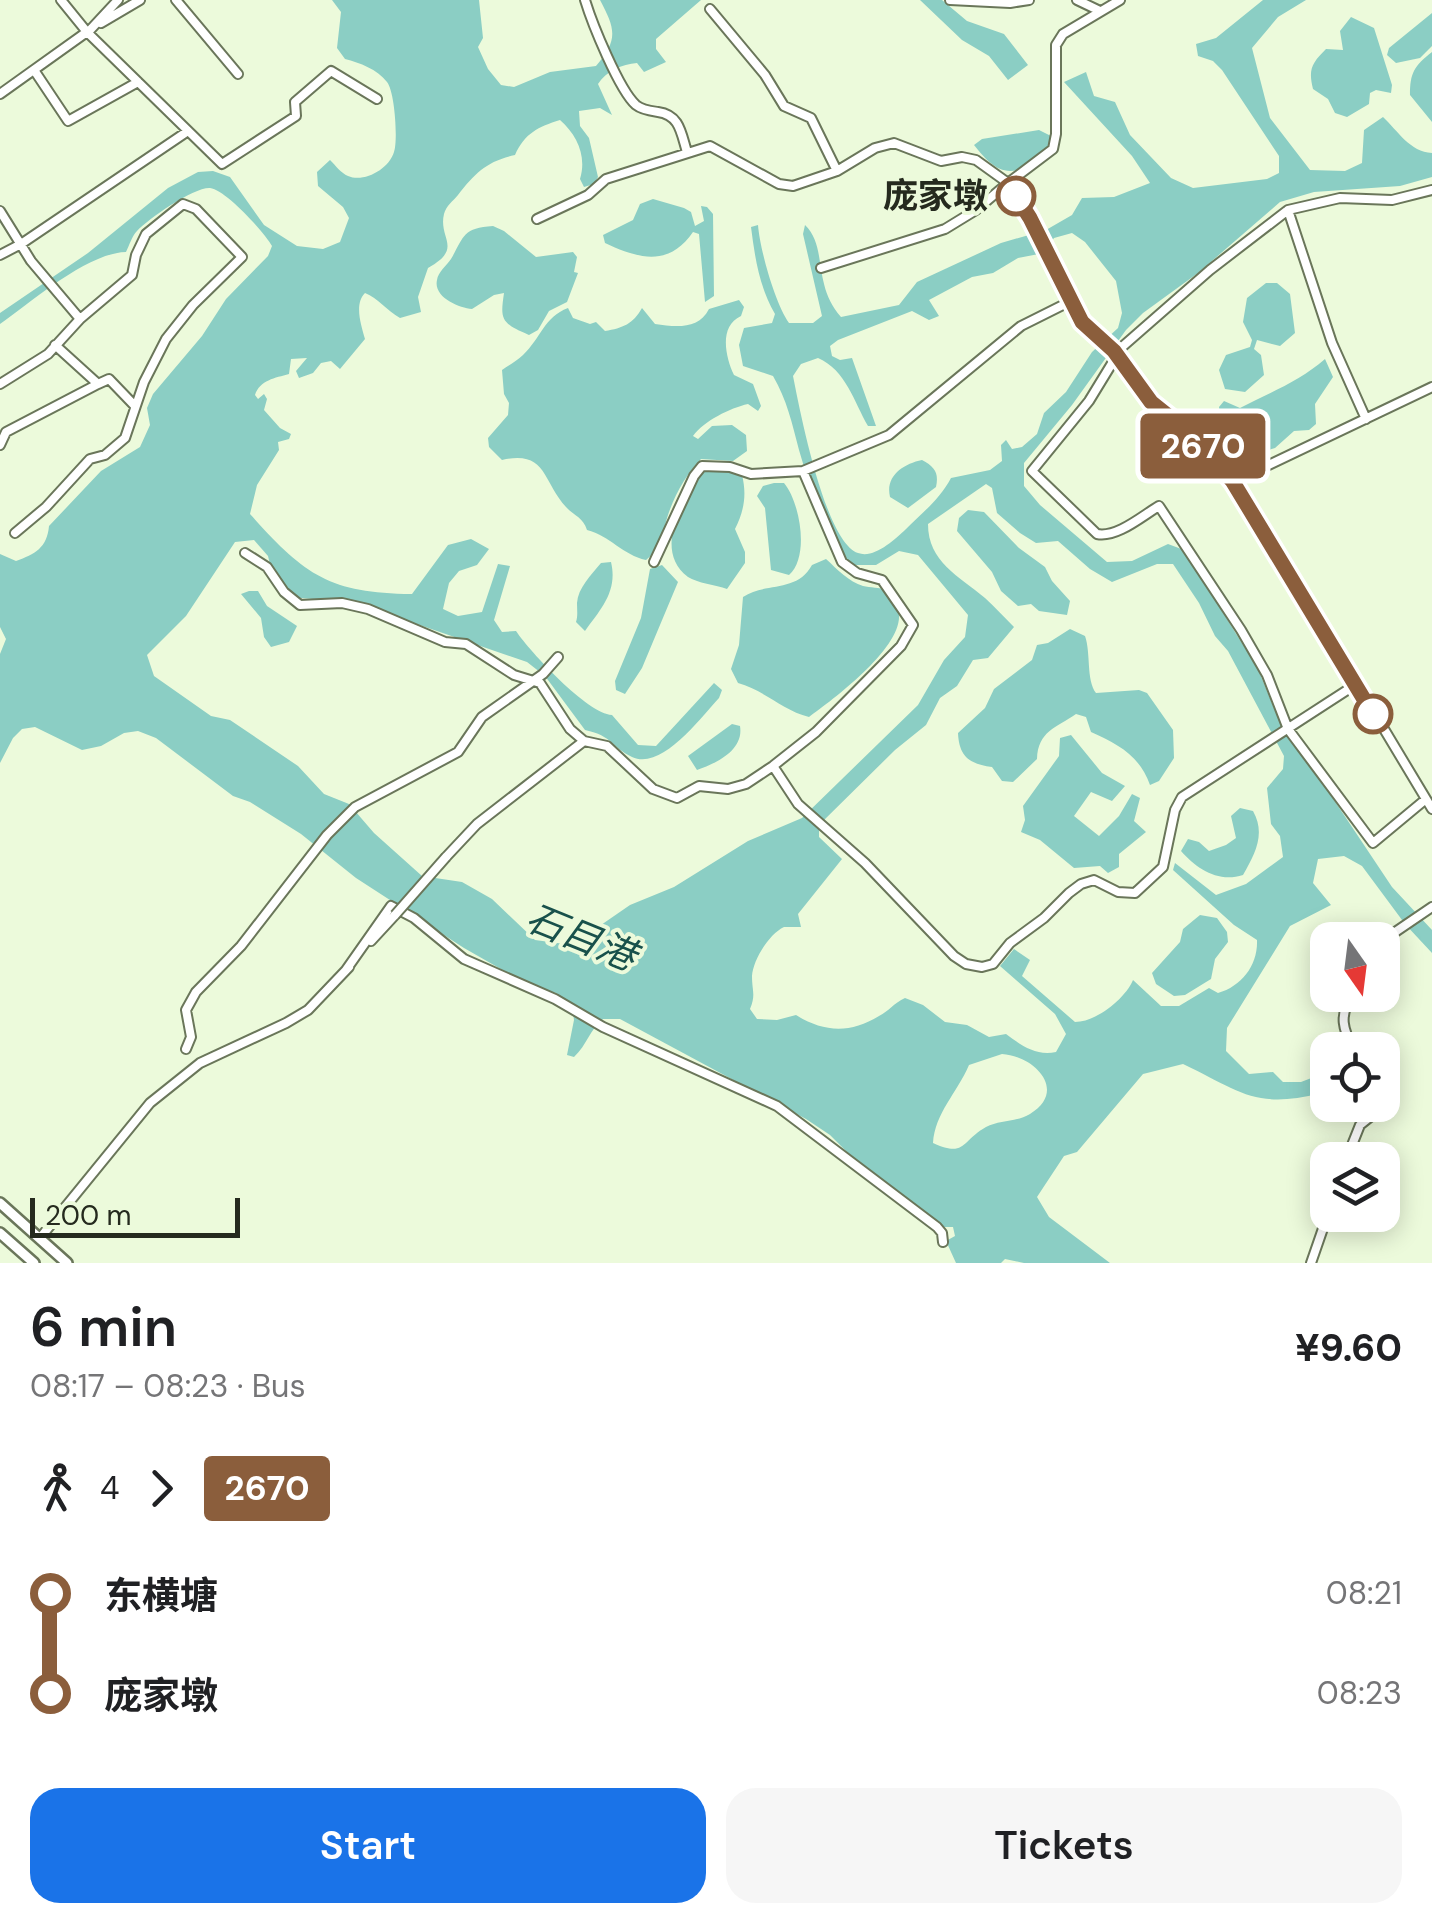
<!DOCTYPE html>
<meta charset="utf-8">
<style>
:root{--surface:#fff;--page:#f6f6f6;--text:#202124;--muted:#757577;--accent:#1a73e8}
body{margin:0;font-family:"DM Sans","Noto Sans SC",sans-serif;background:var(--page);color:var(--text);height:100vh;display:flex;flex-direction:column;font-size:38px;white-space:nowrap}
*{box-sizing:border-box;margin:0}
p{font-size:32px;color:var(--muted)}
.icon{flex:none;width:55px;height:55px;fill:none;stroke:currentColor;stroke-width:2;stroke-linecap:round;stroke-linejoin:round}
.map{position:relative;height:1263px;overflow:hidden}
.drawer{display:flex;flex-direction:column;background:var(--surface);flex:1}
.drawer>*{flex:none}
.badge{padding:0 20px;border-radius:8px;font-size:35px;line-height:65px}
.needle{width:65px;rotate:166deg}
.tools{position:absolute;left:1310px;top:922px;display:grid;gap:20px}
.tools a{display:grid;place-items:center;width:90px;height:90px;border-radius:20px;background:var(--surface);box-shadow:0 5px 25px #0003;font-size:50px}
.scale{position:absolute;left:30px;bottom:25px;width:210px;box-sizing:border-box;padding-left:10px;border:5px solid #252a1e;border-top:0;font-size:28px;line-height:35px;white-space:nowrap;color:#252a1e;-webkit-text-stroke:8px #ecfadb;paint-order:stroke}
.map>.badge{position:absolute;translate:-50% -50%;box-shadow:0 0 0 5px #fff}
.legs{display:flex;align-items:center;gap:15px;height:110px;padding:0 30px;font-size:32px}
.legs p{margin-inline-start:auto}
.summary{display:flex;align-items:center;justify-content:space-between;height:170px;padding:0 30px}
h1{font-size:55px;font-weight:600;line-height:75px}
.cta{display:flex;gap:20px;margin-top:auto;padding:20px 30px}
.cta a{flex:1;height:115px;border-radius:30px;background:var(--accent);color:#fff;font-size:40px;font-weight:600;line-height:115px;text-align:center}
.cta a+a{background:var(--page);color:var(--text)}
ul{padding:0 30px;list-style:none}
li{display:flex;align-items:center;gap:35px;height:100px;font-size:38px}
li i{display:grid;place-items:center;width:15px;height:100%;margin:0 12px;background:currentColor}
li i::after{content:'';width:25px;height:25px;margin:-12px;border:8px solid;border-radius:50%;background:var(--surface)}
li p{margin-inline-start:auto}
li:first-child i{background:linear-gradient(#0000 50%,currentColor 0)}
li:last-child i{background:linear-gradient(currentColor 50%,#0000 0)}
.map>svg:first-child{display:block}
</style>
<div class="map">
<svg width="1432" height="1263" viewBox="0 0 1432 1263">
<rect width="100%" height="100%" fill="#ecfadb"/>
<path fill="#8bcec4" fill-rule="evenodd" d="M332,0H479L483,38L478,47L488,69L501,85L514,87L550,72L596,66C618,40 616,30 600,0H701L656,39V49L666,62L644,72L637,63C622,64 606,71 598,84L612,115L600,108L579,111L580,126L589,138L598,177L594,184L584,187L580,179C587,156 577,135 560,120C538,127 525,133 515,155C487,161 475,173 458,195C453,201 446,206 444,214C438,239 464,248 428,268L418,297L421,312L400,318C387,311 378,298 365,293C354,304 361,325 365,339L340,369L331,361L321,363L313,373L299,378L296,371L307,358L291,359L289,374C275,378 260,380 255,395L258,399L264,394L267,399L264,410L280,428L291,434L289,439L278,442L279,450L257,485L250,514C304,574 328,593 412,594L448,545L471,539L489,549L477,565L459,571L449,583L443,609L458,616L482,612L498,564L510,566L494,620L502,632L516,631C530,652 588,714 612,715L638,745L656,746L714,683L722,690L719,698C701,717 662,771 632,757C611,747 613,736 585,730L545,676L527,662L356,603L290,597L273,577L268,556L254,540L235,542L186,616L147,655L154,676L211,716L230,720L298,766L324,794L349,804L374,833L422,876L462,882L492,899L535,940L572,945L630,905L674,887L748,841L802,818L918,705L944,660L965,637L968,615L918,555L899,551L876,565H849C824,529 811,491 799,450C792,423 787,400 773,376L743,366L739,345L744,328L772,323L775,314C759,286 755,258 751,227L758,225C760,250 775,303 789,323H813L822,316L803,234L805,225C828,247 812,284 841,317L899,305L917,282L1001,243L1046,230L1072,215L1082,198L1114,197L1150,183L1132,156L1064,82L1086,72L1094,96L1115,102L1130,135L1171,178L1193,188L1267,179L1279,173V156L1222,70L1213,61L1198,56L1196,44L1216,38L1263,0H1306L1278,17L1252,48L1270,118L1310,170L1345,171L1362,163L1364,130L1383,117C1398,131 1410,152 1432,153V177L1400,186L1314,192L1280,202L1198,273L1143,313L1126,330L1072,405L1024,463V486L1040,505L1107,562L1132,561L1168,544L1184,550L1258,669L1276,713L1392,887L1432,930V953L1405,924L1362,866L1344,856L1318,859L1313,883L1331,905L1290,926L1227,1028L1226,1051L1249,1074L1273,1072L1283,1082H1301L1327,1072V1100L1321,1093C1255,1110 1240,1091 1183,1064L1143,1074L1077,1152L1064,1156L1037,1197L1049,1217L1110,1263H1024L1005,1259L1001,1263H956L946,1241L955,1236L953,1227H939L873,1178L830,1135L806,1119L620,1019H603C590,1029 587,1045 574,1057L567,1055L574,1020L572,1006L556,993L529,985L464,948L356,878L301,834L250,802L233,796L156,738L138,731L124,733L101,746L82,750L35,727L22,729L13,738L0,763V654L6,639L0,627V554L16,561C35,554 47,548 49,526L101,471L140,447L150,425L147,408L153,394L202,336L226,299L268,256L272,246C264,232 226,190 210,188C194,187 148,219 137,231C132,236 129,246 126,252C87,253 33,301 0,324V313L88,253L168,188L198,172L213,171L230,177L264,225L297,246L323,249L340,242L349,218L343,207L318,186L317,172L330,160C336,166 341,173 348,176C364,183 389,169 394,152C398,141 395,92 387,82C377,69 360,63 345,59L337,48L341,12ZM1072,233L1085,242L1116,281L1122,313L1118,328L1092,352L1066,392L1044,413L1037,434L1022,447L1012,449L1006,440L1001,445L1002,461L990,470L951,478C940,499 921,514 905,530C894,540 874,559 858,553C825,542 800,411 793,376L801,364L818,358C846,370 854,402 868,426H876L852,358L840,360L832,356L830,346L838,340L912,311L929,320L939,316L929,300L972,277L993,273L1018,258L1044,253L1054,238ZM986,484L992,488L997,513L1020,533L1036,543L1058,541L1090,569L1112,582L1157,564H1173L1199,603L1215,636L1228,651L1284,756L1283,769L1267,788L1271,824L1280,836L1283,857L1246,884L1216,895L1175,863L1173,870L1234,925L1257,940C1258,965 1242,986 1218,993L1209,988L1179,1006H1161L1133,980C1125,999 1096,1022 1075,1022L1022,976L1030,960L1014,949L1000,966L1055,1014L1066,1034L1056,1052C1036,1056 1022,1046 1006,1034L989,1037L967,1025L945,1022L923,1005L905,998C894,1003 889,1011 879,1016C850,1034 823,1032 796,1015L777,1020L757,1019L750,1009C756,995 752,991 752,976C753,960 769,934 784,927C785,927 799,927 801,927L798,914L842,859L819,837V825L895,750L926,725L940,698L957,686L973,660L988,658L1014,627C1004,617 995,607 985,598C959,576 928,562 928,524ZM1002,1054C1035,1056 1068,1091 1030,1114C1017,1122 1000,1120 986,1127C961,1141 966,1158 933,1143C935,1113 957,1093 969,1065Z
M920,0H942L967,21L1004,34L1028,65L1008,80L989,56L962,40Z
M1432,13V46L1420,58L1396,63L1387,55L1389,48Z
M1351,17L1374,28L1392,85L1391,93L1376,90L1370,93L1369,104L1347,117L1335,113L1328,99L1313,89C1308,69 1312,63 1326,49L1343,50L1340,31Z
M1432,52V122L1410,95C1410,73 1414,66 1432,52Z
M1039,130L1051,136V142C1045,152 1037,158 1028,165C1004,180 989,164 974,145L982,139Z
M653,199L684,208L691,212L695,226L704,221L701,206L707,207L713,214L714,296L705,302L699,234L693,232C669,267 639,259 605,243L603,235L633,220L640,204Z
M493,226L504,231L536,257L573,252L577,257L574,272L578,273L567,302L549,311L538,330L529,335C501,323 500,320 504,293L494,295L472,309C459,308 433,297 437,280C438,272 447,265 451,259C464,237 462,228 493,226Z
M1266,283H1277L1290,294L1295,333L1280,346L1257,340L1254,349L1261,355L1264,375L1245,392L1225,389L1219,370L1226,355L1250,347L1252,340L1243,322L1247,298Z
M739,300L744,307L741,316C719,326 725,356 734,375L753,384L761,406L758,411L748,404C730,408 704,421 693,436L698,439L712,426L732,425L746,435L747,451L733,461L701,459C681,479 662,518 663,545L646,560C623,555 610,536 587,530C583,517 574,516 566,507C542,481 547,450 502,460L489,447L488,438L508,415L509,403L504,394L502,370C509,365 517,361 523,355C541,338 544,317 568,308L573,318L590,324L596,322L605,331C623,328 633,324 642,308L655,324C676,327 698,330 709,309Z
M1325,359L1333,377L1315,404L1316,424L1309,430L1294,431L1275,448L1241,459C1223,446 1222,429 1219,407L1224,401L1240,408C1269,393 1300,381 1325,359Z
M922,460C935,467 939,473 936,487L908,508L890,497C885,476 903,464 922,460Z
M702,465L729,469L742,475C747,495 744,511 735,529L745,552V563L727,589C716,585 697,583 688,577C653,551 683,503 694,472Z
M774,483H784C800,502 810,557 789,575L771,570L765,508L757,496L763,486Z
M968,510L984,512L1019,548L1045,567L1052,581L1070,601L1067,615L1039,611L1031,604L1018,606L1001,591L992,572L957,531L959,518Z
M826,559C837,569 849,582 863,586C870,588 880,587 886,590C893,594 896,603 898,609C909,643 835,698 809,717C782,710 764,690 738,683L731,669L739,645L743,597C765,582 797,593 812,565Z
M611,562C618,591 601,609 585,631L576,622C578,616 577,610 577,603C578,588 591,575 601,563Z
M662,565L678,582L642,668L625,694L616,690L615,681L641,618L650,569Z
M249,591H258L267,606L297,626L289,642L271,647L264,637L261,618L241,594Z
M1070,629L1085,636C1091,653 1086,680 1096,693L1139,690L1147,693L1173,730L1174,758L1159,781L1150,785C1140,756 1118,744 1091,732L1086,717L1076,714C1056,728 1038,731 1037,759L1013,782L1002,781L992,767C969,764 959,756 958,733L985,708L994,689L1032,660L1037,645L1048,643Z
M732,724L740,726C744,750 717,763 697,770L688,756Z
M1071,735L1102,773L1125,786L1112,801L1091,792L1074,816L1099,836L1119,816L1132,794L1140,798L1134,821L1146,832L1119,854V867L1108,873L1100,866L1074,868L1040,840L1021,832L1025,820L1023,806L1059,756L1060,738Z
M1240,808L1253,811C1266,834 1255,854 1243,875C1218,883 1197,869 1181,851L1188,839L1199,842L1209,851L1226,845L1236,838L1231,816Z
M1200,915L1217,918L1227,932L1228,942L1215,959L1211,979L1185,995L1174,996L1156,984L1152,973L1180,942L1183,929Z"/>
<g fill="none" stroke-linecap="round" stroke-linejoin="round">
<defs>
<path id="minor" d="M61,0L87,32L222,164L296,116L295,102L331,71L377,99
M176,0L238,74
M585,0C592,23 619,90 636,105C642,110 651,111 658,112C680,115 681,133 687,152
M950,0L1010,3L1029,0
M1077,0L1100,11
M1120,0L1063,34L1056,45V134L1053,149L1008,183L1031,217L1082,322L1114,351L1151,402L1196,438L1249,504L1432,809
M710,9L765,75L784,106L811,118L837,171
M101,23L140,0
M34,70L68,121L138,82
M0,94L91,29L118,0
M1288,210L1332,343L1366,419
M0,211L31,261L80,319
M537,219L588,195L606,179L710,146L779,184L793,186L837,171L875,148L894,143L941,161L962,157L976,160L1008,183L976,210L945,229L821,268
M0,255L21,244L188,131
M55,345L98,384L109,379L134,405
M0,384L48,354L80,319L132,275L136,255L146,234L183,204L196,209L242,257L193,305L166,339L144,382L125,438L105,455L90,459L46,507L15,533
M0,445L6,432L98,384
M1233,482L1432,387
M245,553L267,567L284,592L300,605L342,603L368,609L445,642L466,644L514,675L540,683L570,729L584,741L607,746L653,789L677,798L699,786L728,789L746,784L773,766L816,732L901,646L913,625L882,580L857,573L842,562L803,471
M654,562L694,476L702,466L730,467L751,474L803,471L889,435L1021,326L1071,301
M773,766L798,804L865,863L954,956L966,964L982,967L993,964L1010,943L1044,918L1069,893L1081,884L1094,880L1118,892L1135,893L1163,867L1175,810L1182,797L1355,685
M1426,799L1373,843L1288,729L1267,675L1241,630L1159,506C1142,516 1117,538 1097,534L1032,471L1089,401L1122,347L1210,270L1288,210L1340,198L1392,200L1432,190
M446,857L477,824L584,741
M371,941L395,915
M1382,941L1432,907
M346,970L391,906L414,918L464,959L555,999L603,1027L777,1106L937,1227L942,1233L943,1242
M1353,995C1338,1015 1343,1030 1354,1050
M186,1049L191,1037L186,1010L196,992L241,946L327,835L355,807L458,752L482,717L543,674L558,657
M1346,1160L1360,1125L1375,1113L1378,1105
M40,1238L150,1103L200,1063L286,1023L308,1010L349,967
M1311,1263L1328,1214"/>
<path id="major" d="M0,1203L67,1263
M0,1233L34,1263"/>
</defs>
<use href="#minor" stroke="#6a765a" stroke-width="12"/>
<use href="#major" stroke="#6a765a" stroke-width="14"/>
<use href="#minor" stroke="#fff" stroke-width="8"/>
<use href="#major" stroke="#fff" stroke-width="9"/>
<defs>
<path id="minor-bridge" d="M395,915L446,857"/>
</defs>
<use href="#minor-bridge" stroke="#6a765a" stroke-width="12" stroke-linecap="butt"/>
<use href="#minor-bridge" stroke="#fff" stroke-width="8"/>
</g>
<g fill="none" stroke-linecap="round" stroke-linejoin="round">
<defs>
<path id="line-1" d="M1016,196L1030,218L1082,322L1114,351L1151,402L1196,438L1233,482L1373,714"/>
</defs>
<use href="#line-1" stroke="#fff" stroke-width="22"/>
<use href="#line-1" stroke="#8b5e3c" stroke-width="15"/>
</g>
<g fill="#fff" stroke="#8b5e3c" stroke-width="5">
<circle cx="1016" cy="196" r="18"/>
<circle cx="1373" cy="714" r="18"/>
</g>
<g text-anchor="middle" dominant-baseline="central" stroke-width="8" stroke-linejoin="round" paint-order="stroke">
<g font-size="35" font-weight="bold" fill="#252a1e" stroke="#ecfadb" text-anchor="end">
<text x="988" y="196">庞家墩</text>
</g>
<g font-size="38" font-style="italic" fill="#18514b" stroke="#ecfadb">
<text transform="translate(581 937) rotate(22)">石目港</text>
</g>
</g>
</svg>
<div class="tools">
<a><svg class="needle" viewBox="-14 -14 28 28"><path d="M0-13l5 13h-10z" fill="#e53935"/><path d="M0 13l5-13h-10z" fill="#757577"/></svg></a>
<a><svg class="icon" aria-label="locate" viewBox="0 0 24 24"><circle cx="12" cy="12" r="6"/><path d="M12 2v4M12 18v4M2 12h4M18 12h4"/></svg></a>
<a><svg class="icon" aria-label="layers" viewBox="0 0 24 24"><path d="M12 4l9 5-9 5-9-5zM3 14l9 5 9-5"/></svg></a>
</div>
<div class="scale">200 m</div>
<b class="badge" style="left:1203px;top:446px;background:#8b5e3c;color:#fff">2670</b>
</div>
<section class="drawer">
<div class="summary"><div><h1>6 min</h1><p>08:17 – 08:23 · Bus</p></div><b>¥9.60</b></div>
<div class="legs"><svg class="icon" aria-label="walk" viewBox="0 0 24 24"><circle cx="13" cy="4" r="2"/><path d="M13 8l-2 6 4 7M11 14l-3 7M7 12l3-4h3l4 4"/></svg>4<svg class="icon" aria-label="forward" viewBox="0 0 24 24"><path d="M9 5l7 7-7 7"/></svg><b class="badge" style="background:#8b5e3c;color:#fff">2670</b></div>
<ul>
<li><i style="color:#8b5e3c"></i><b>东横塘</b><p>08:21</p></li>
<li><i style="color:#8b5e3c"></i><b>庞家墩</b><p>08:23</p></li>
</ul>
<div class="cta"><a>Start</a><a>Tickets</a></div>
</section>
